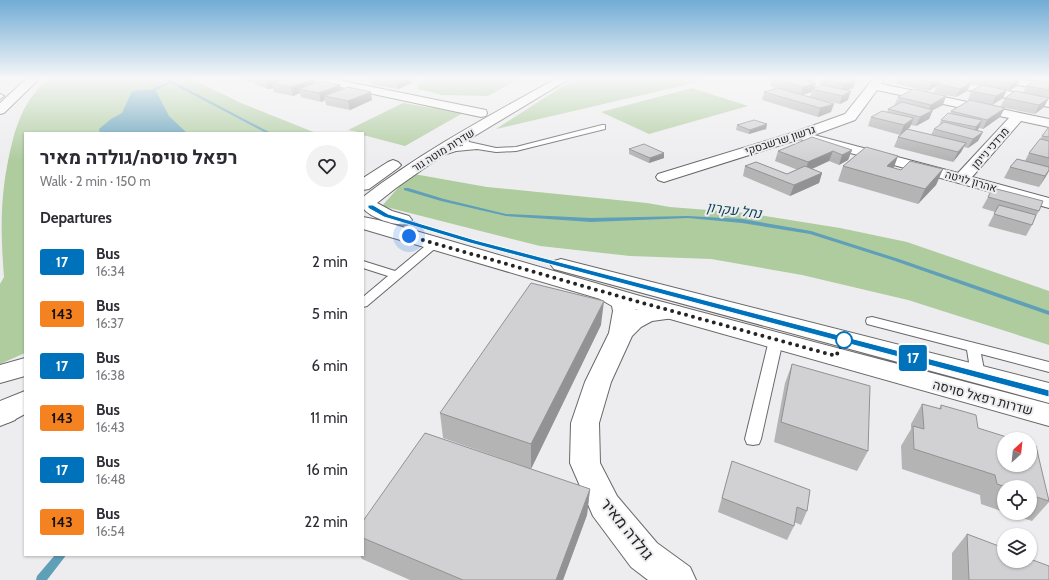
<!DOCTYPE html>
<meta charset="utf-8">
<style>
:root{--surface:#fff;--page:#f2f2f3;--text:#2b2b33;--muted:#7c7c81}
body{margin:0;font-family:Cabin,Heebo,sans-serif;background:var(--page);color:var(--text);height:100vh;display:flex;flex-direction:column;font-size:15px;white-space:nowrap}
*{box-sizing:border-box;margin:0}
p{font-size:13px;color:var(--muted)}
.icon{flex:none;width:22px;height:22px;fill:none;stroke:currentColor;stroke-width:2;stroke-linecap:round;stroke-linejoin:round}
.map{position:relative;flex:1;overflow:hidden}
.panel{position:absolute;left:24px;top:132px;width:340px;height:424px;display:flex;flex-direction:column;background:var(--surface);border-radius:0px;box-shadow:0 1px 3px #0004}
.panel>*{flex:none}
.badge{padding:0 8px;border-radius:3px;font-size:14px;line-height:26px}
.needle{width:26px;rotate:27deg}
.fabs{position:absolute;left:997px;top:432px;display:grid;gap:8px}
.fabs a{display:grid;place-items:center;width:40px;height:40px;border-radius:50%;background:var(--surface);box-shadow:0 1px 3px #0004;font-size:20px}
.you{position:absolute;width:20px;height:20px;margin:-10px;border:3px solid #fff;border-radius:50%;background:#1a73e8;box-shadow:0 0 0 6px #1a73e833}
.map>.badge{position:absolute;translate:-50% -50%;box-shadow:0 0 0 2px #fff}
h2{padding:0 16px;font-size:15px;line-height:36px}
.round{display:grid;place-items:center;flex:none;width:42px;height:42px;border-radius:21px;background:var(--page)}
.head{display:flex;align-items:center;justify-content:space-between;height:68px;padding:0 16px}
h1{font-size:19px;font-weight:700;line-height:30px}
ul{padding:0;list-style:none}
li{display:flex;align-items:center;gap:12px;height:52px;padding:0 16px}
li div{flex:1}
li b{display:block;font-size:15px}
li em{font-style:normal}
li .badge{min-width:44px;font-weight:700;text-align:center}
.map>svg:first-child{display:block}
</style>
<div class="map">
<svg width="1049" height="580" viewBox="0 0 1049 580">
<rect width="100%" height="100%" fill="#ededef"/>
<path fill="#afcc9f" d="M48,79H192L241,103L316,133H25V353L0,364V284L4,277C0,225 0,190 13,139C17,124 23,108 33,95C37,89 43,84 48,79Z
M427,79H519L488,96L442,95L418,89L417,84Z
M574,79H711L496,129Z
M692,88L748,106L649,134L601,112Z
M403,103L463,113L405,146L363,135V133L348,130Z
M414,174L487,187L647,203L670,207L746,213L840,228L907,242L1049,291V345L908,300L802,275L711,259L630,256L540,246L382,206L404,181Z"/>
<path fill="#609fb8" d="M155,89L169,116L187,133H100L99,129L111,119L122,113L132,91Z"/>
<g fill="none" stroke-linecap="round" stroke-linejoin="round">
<path fill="#609fb8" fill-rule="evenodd" d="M164,79H168L271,133H266L171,83L156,90L152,95H150L149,94L154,88L169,82Z
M404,188H408L444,199L506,214L591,218L688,216L742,219L811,231L899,259L1049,311V315L895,261L810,234L742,223L688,218L591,222L506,216L441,201L404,190Z
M55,555H66L64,558L47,580H36L37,576Z"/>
<defs>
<path id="lane" d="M0,94L4,96L0,99Z
M602,125H605V129L516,151L496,152L477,149L456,151L437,157L433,155L452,147L463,146L460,137L464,135H467L469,142L496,148L516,147Z
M434,241L439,244L438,246L367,306L363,307V297L388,276L363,268V261L395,271L430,242Z
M872,317L1049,362V372L981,354L985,375L983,379L978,380L973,379L971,375L967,350L867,324L866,321L867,318Z
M776,336L781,337L783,340L761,439L759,444L753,445L747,444L745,439L769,340L771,337Z"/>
<path id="street" d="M311,79H333L481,109L486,110L487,113L486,116L481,117L317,82Z
M873,79H884L881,84L1049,119V127L1021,121L972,177L1049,198V208L800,139L670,180L664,182L658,180L656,177L658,174L795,132L845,114ZM877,90L1009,118L958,173L814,135L855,120Z
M923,79H945L1049,99V107L929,82Z
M608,287C622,291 631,297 636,310C651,306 666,303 681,307L685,312L681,317L652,321L641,327L632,336L611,382L599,423L600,463L617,496L657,543L690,567L696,580H648L631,567L593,516L570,463L571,423L585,382L609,333L613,311L612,306L600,299L597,294L600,289Z"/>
<path id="secondary" d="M555,79H569L443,155L396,188L377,203L392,211L409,216L412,220L409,224C398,227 370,218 363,208V197C423,151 489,116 555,79Z
M998,79H1020L1049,85V91L1003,82L999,81Z
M393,160L398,162L401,165L398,168L369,189L363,190V178L388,162Z
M363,217L378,220L640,296L1049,404V426L624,306L363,229Z
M561,259L1049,383V403L554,269L551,265L554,261Z
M25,391V414L10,422L0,425V401Z"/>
<path id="primary" d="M26,79H39L4,113L0,114V103Z
M25,358V376L0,383V365Z
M5,401L15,404L19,412L15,420L0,426V403Z"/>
</defs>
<use href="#lane" stroke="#68686a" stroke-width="2"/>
<use href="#street" stroke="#68686a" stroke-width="2"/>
<use href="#secondary" stroke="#68686a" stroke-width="2"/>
<use href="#primary" stroke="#68686a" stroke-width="2"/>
<use href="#lane" fill="#fff" fill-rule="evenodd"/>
<use href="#street" fill="#fff" fill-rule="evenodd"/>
<use href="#secondary" fill="#fff" fill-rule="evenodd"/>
<use href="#primary" fill="#fff" fill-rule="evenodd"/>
</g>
<path fill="#b4b4b5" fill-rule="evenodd" d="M241,79H314L315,83L340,85L341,90L372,100L350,110L326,105L325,100L321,102L301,97L300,93L293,96L274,92L273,88L268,89L255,84L254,81L248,82Z
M371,79H411L412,83L398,89L372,85Z
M772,79H817L811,82L814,88L820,86L822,79H859L855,81L853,88L847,90L848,100L840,104L825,101L831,112L818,117L762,100L764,92L777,88L770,86ZM812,92L810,97L802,95Z
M898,79H941L939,84L947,79H946H961L958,80L970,83L972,79H1020L1017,86L1008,91H1006L1003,98L992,105L968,100L971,91L981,86L971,84L967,91L956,97L934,93L937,86L928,91L896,84Z
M1049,83V99H1048L1044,107L1035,114L1000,107L1005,98L1023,93L1026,86Z
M898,97L943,105L933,110L929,119L916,126L911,125L910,127L908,129L931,135L934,129L939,126L941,120L950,114L951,111L1000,117L983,129L979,128L977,130L983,132L978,141L968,148L964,147L961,152L953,162L894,147L898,137L904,132L900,135L868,126L871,117L887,112L888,109L894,106Z
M767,124L766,129L749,134L736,130L737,125Z
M1049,127V171L1039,187L1004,178L1010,167L1025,161L1029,153L1040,139Z
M629,149L664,153V158L649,163L629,154Z
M852,150L848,160L839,165L829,161L812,169L822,173L819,183L790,196L743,176L745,166L787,174L798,170L775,161L778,151Z
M843,166L893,168L901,170L943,169L936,185L918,204L838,181Z
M993,188L1039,211L1036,216L1032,225L1026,236L988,226L995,212L982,208Z
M601,325L531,469L443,438L440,413Z
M792,364L868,451L857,471L774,442L785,383Z
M922,404L939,409L941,405L978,428L1049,500V502L1032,521L1007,513H1030V487H1004V512L981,504L980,495L902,469L901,446L911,429V424Z
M732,461L807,511L801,525L794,522V526L787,540L718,512L728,475Z
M590,489L587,515L563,580H410L362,559L360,555H363V521Z
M967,534L1049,580H952V553Z"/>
<path fill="#929294" d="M247,79H254V81L248,82Z
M274,79H296L272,83L273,88L268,89L266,81Z
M315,79L316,87L299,89L300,93L293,96L291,87Z
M401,79H411L412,83L398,89L397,81Z
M809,79H817L807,83Z
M851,79H859L855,81L853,88L841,92L844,84Z
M938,79H941L938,84H937V86L928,91L932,82Z
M1019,79H1020L1017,86L1008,91L1012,83Z
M816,83L814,89H812V92L801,95L803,87Z
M971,83L967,91L956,97L960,89Z
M340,85L342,93L324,96L325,100L321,102L319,93Z
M1007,90L1003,98L992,105L996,96Z
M851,91L848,100L840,104L842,96Z
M371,92L372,100L350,110L348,101Z
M946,96L943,105L933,110L929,119L916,126L920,117L927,113L931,105Z
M1049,98L1044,107L1035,114L1039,105Z
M834,104L831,112L818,117L820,108Z
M1005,108L1000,117L983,129L987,120Z
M914,118L910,127L900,135L904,125Z
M982,120L978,130L972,136L976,127Z
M767,124L766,129L749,134L750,130Z
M983,132L978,141L968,148L973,139Z
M966,143L961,152L953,162L958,152Z
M852,150L848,160L839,165L842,155Z
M833,151L829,161L805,172L808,162Z
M664,153V158L649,163L650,158Z
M898,156L893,170L887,166Z
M943,169L936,185L918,204L925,189Z
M1049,171L1045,178L1039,187L1045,176Z
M822,173L819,183L790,196L794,185Z
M604,301L601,325L531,469V444Z
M590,489L587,515L563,580H556Z"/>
<path fill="#d1d1d3" stroke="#929294" d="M260,79H274L266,81Z
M285,79H315L291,87L272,83Z
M384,79H401L397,81Z
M776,79H800L816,83L803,87Z
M825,79H850L855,80L844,84Z
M915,79H938L932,82Z
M948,79H950L971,83L960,89L937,84Z
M991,79H1019L1012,83Z
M1034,80L1049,83V90L1026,86Z
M320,81L340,85L319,93L299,89Z
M822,85L851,91L842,96L812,89Z
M982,85L1007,90L996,96L971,91Z
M348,87L371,92L348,101L324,96Z
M778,88L834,104L820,108L764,92Z
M914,89L946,96L931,105L898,97Z
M1015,91L1049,98L1039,105L1005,98Z
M970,100L1005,108L987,120L951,111Z
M902,102L933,110L920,117L888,109Z
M882,111L914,118L904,125L871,117Z
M948,113L982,120L976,127L941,120Z
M754,120L767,124L750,130L737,125Z
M944,122L983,132L973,139L934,129Z
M1048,128H1049V137L1042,136Z
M907,129L966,143L958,152L898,137Z
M812,137L852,150L842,155L833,151L808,162L778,151Z
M1040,139L1049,141V158L1029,153Z
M644,144L664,153L650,158L629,149Z
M866,147L898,156L887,166L901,170L910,161L943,169L925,189L843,166Z
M1017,159L1049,167V170L1045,176L1010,167Z
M756,162L787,174L805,166L822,173L794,185L745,166Z
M993,188L1043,201L1039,211L988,197Z
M999,205L1036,215L1032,225L994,214Z
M531,283L604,301L531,444L440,413Z
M792,364L870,386L868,451L781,422Z
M922,404L941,409V405L976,415L978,428L1013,439H1004V465H1030V444L1036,446L1049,501L1030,495V487H1006L997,484L995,475L914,449L913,426L924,429Z
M425,433L590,489L556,580H463L363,538V521Z
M732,461L810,490L807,511L797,507L794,526L722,498Z
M967,534L1004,548V561H1030V559L1049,566V580H969Z"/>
<linearGradient id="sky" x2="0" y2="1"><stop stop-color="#71acd5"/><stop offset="0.49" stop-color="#f7f7f8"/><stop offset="1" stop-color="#f7f7f8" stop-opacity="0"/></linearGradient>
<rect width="1049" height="160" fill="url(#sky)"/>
<path fill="#0072bc" stroke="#fff" d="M368,205H373L388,214L475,240L1049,390V397L470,243L384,217L368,208Z"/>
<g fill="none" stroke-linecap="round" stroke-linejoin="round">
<path stroke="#242425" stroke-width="4" stroke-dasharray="0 7.2" d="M409,236L632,300L836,356L844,340"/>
</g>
<circle fill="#fff" stroke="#0072bc" stroke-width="2" cx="844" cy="340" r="8"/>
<g text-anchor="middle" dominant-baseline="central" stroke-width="4" stroke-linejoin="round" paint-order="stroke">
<g font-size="11" fill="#242425" stroke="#ededef">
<text transform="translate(780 140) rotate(-18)">גרשון שרשבסקי</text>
<text transform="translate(990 148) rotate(-49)">מרדכי ניימן</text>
<text transform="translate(443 150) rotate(-32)">שדרות מוטה גור</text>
<text transform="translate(971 181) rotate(16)">אהרון לויטה</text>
</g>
<g font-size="13" fill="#242425" stroke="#ededef">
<text transform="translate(983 397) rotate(15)">שדרות רפאל סויסה</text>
</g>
<g font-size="14" font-style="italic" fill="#0e4558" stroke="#ededef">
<text transform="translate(734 210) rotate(7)">נחל עקרון</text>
</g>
<g font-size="16" fill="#242425" stroke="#ededef">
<text transform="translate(627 529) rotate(51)">גולדה מאיר</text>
</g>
</g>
</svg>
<div class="fabs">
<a><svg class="needle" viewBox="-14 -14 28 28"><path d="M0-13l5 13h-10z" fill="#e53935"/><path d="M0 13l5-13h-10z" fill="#7c7c81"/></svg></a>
<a><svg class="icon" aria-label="locate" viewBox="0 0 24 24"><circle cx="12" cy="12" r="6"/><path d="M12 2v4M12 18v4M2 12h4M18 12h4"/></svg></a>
<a><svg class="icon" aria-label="layers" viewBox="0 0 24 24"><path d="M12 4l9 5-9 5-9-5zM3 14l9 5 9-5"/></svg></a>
</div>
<div class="you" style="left:409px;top:236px"></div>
<b class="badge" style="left:913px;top:358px;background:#0072bc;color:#fff">17</b>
<section class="panel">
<div class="head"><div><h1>רפאל סויסה/גולדה מאיר</h1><p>Walk · 2 min · 150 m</p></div><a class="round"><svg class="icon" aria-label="heart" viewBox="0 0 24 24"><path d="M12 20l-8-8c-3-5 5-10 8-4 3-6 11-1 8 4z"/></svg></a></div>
<h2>Departures</h2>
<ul>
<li><span class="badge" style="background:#0072bc;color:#fff">17</span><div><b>Bus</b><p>16:34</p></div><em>2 min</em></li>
<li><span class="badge" style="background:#f58220;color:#111">143</span><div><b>Bus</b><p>16:37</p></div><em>5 min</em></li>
<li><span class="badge" style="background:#0072bc;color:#fff">17</span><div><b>Bus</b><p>16:38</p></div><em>6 min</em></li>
<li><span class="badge" style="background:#f58220;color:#111">143</span><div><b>Bus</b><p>16:43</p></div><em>11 min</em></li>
<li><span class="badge" style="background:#0072bc;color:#fff">17</span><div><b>Bus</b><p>16:48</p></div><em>16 min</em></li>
<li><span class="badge" style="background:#f58220;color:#111">143</span><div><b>Bus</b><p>16:54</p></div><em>22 min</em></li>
</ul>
</section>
</div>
